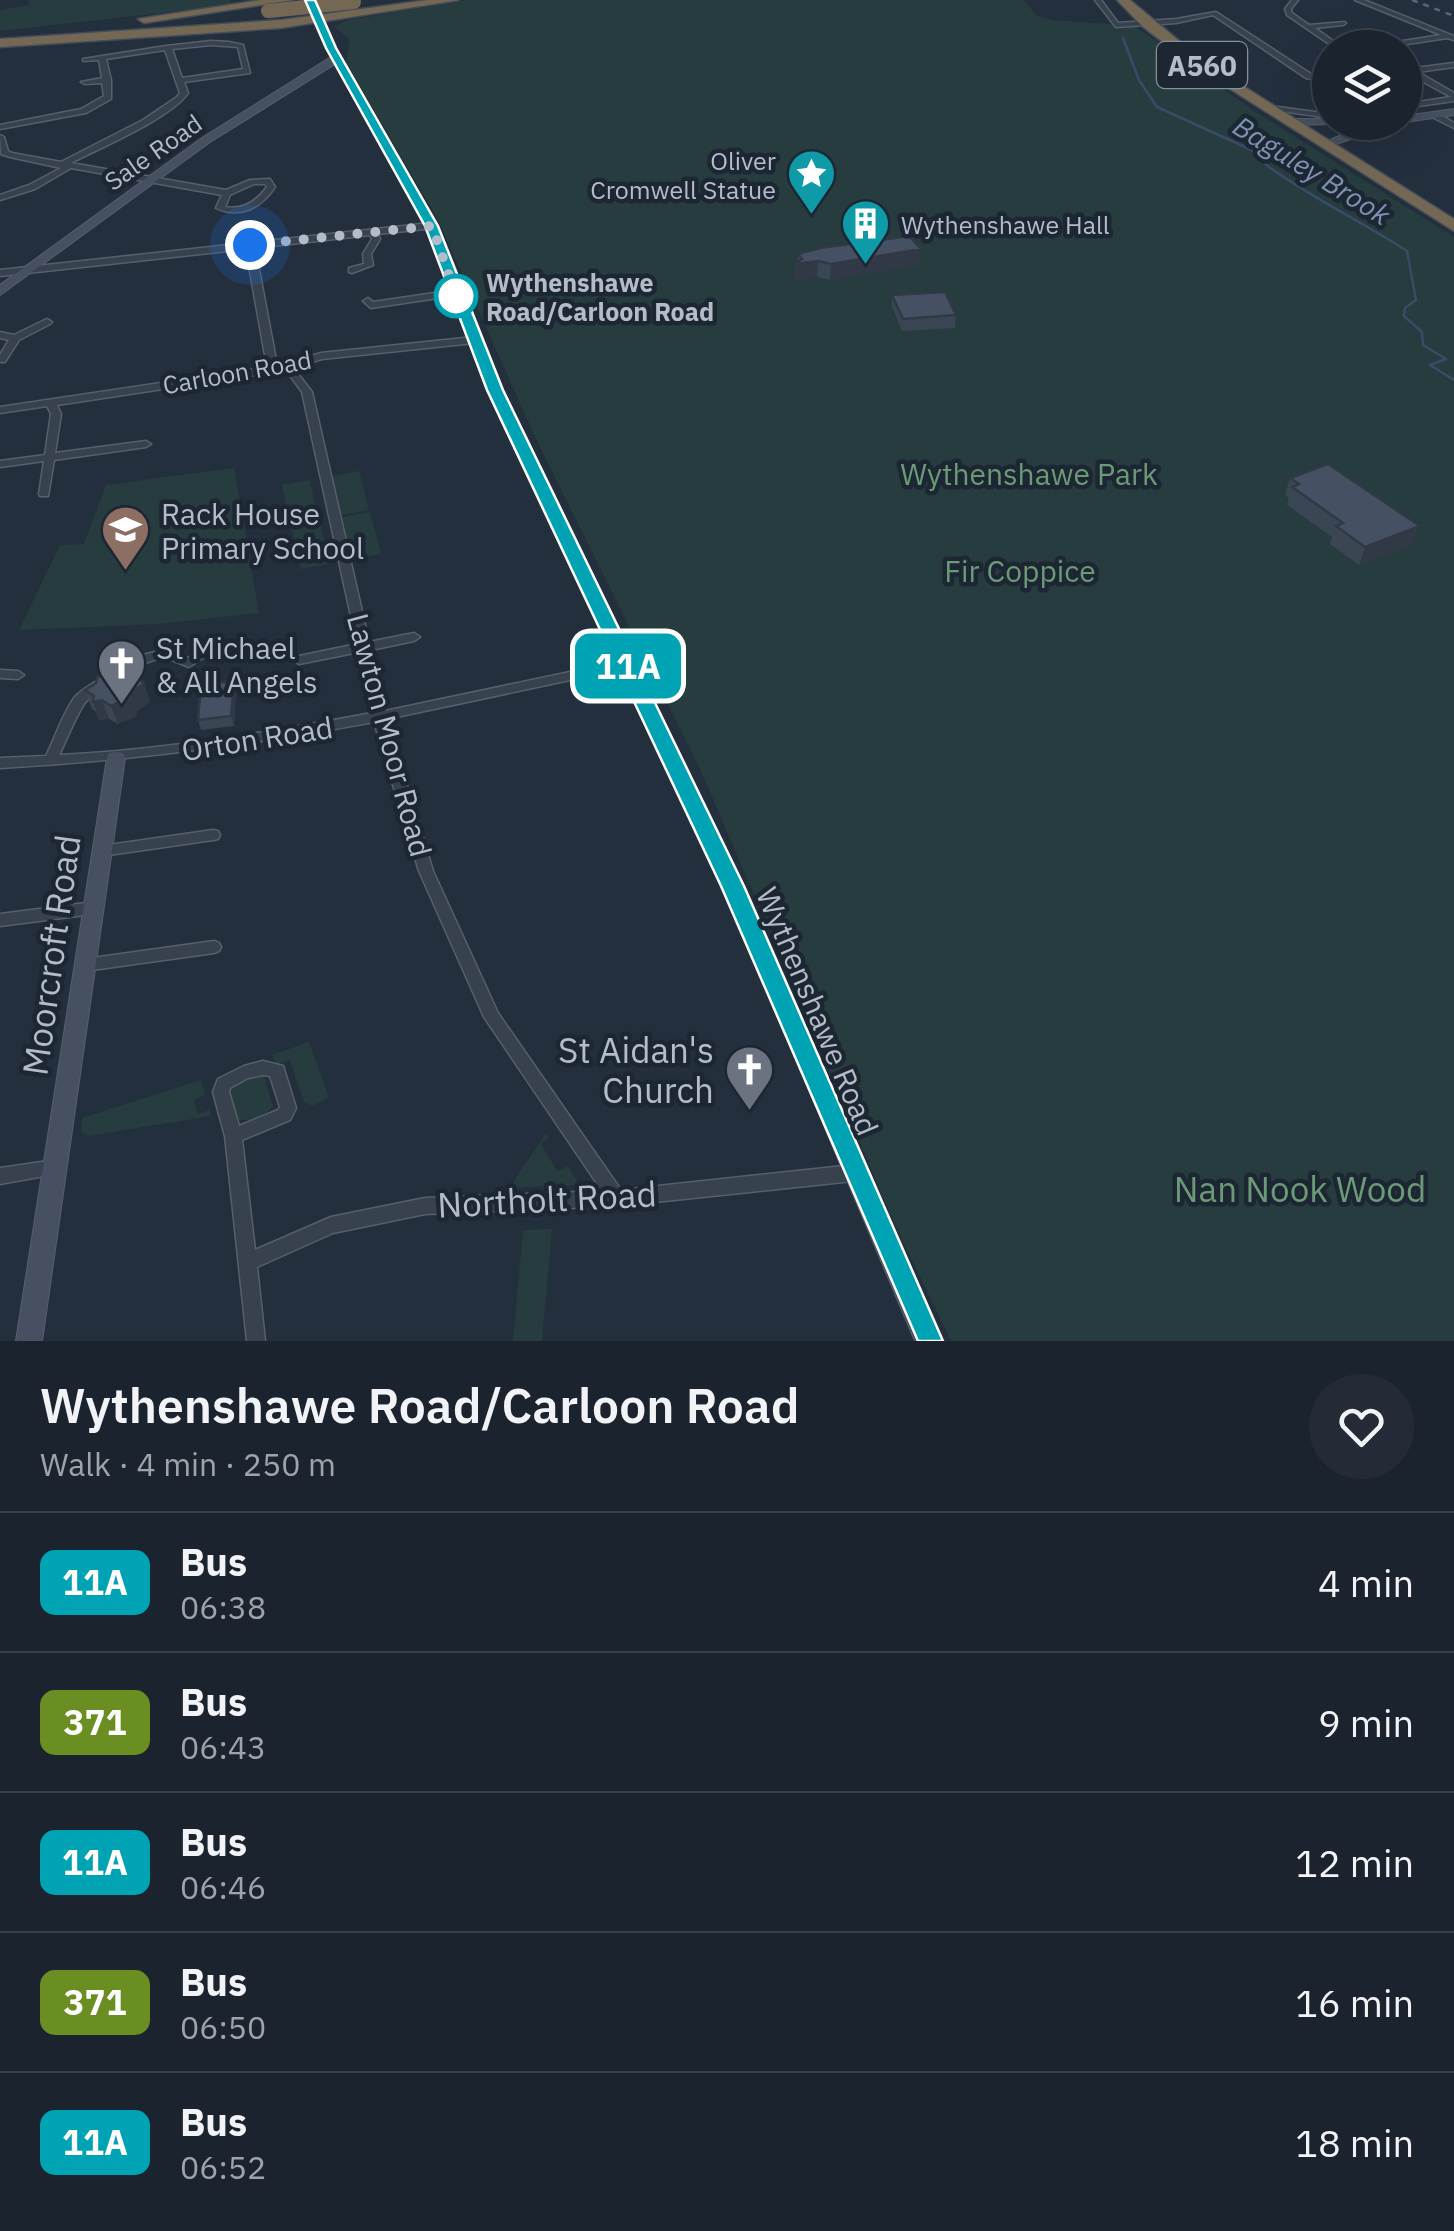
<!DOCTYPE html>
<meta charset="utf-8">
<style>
:root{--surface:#1b232e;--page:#242b36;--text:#f1f3f6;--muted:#a0a4aa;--line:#39404a}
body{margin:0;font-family:"IBM Plex Sans",sans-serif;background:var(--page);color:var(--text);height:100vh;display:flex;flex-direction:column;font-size:38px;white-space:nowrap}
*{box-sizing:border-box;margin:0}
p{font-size:32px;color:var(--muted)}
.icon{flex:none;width:55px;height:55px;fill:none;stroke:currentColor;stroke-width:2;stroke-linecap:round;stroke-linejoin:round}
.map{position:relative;height:1341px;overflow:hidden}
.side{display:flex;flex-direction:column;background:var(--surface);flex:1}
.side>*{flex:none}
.badge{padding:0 20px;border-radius:15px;font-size:35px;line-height:65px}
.controls{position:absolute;left:1312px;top:30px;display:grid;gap:20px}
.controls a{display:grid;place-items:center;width:110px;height:110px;border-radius:50%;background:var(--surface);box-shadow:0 10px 40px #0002,0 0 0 2px var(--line);font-size:50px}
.you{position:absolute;width:50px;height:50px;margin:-25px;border:8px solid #fff;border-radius:50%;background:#1a73e8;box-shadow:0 0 0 15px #1a73e833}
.map>.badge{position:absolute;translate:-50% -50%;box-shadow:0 0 0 5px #fff}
.round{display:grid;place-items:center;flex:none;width:105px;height:105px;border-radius:52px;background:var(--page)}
.headline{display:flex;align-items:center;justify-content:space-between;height:170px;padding:0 40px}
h1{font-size:48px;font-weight:600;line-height:75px}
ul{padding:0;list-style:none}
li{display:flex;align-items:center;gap:30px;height:140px;padding:0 40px;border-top:2px solid var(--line)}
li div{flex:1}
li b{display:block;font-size:38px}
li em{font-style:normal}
li .badge{min-width:110px;font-weight:700;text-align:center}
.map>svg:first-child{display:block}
</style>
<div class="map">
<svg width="1454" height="1341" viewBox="0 0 1454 1341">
<rect width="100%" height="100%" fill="#242f3e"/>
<path fill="#263c3f" d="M28,0H230L232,5L0,31V10L30,5Z
M467,0H1024L1036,15L1052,20L1135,26L1253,110L1454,237V1341H951L896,1227L701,771L537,441L438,220L346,63L350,40L334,26L349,20Z
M234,468L259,613L159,624L19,630L60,545L84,544L106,485Z
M359,471L369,510L341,515L332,476Z
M310,480L318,519L290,524L282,485Z
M370,512L381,554L352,559L342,517Z
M320,522L329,564L300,569L291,527Z
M309,1042L329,1097L313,1106L304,1102L290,1060L277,1064L272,1055Z
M251,1075L264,1076L273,1107L257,1120H235L227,1088Z
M201,1080L205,1095L194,1100L198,1114L210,1110L211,1116L88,1136L81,1132L82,1118Z
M546,1133L549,1138L541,1144L557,1171L568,1166L579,1185L509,1188Z
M552,1229L542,1341H513L523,1230Z"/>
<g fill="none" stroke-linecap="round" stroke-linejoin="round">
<path stroke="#394c67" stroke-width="2.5" d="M1123,38L1139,80L1157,107L1254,151L1267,160L1265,164C1309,197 1360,220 1407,251L1416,300L1405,308L1404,316L1422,332L1423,345L1446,359L1430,365L1454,380"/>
<defs>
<path id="street" d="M1095,0H1101L1118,23L1176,19L1216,12L1311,74L1330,79V83L1306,78L1213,15L1176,23L1116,27Z
M1292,0H1298L1291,9L1292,13L1309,25L1345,22L1346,23L1343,25L1315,28L1343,48H1335L1287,15L1285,9Z
M1355,0H1364L1454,36V40L1447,38L1381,48H1359L1441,35Z
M211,41L229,42L243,45L250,73L184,82L188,93C171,118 100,148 71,163L226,190L250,180L270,179L275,187C261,208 240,219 216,208L222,195L71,168L35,189L0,200V195L29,185L61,168L10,157L1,154L0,135L4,137L8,151L12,153L61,162L143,120L177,97L180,93L165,50L106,59L111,80V99L86,113L0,129V125L81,109L104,96L102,83L85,84L81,82L102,78L99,60L83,61V59L166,46ZM211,45L238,47L243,69L182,78L172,49ZM254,184H265L267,187C256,202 243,210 225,207L230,195Z
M1454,63V67L1418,72L1454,93V101L1405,108V104L1451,97L1407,73V69Z
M1278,107L1330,114V118L1281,111L1277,109Z
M1432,113H1438L1454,123V128L1432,117Z
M431,223L434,224V228L378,234L380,239L371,254L373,265L352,273L349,272V268L364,264L363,254L372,239L370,235L255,248L276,360L284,364L321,353L474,337L479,340L474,343L322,359L292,368L295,370L312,392L369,642L414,633L420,637L414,641L371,650L385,711L627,660L633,664L627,668L387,719L433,871L498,1013L621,1190L853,1165L859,1168L862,1173L859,1178L853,1181L617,1206L425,1214L333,1233L257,1267L265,1341H247L225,1136L213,1092L218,1079L244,1066L263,1061L283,1066L296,1108L290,1120L242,1140L255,1250L331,1217L425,1198L602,1191L484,1017L419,871L374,722C250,745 126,761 0,768V758L46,756C55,738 62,715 74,698C81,690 91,685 100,679C127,661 156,641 188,658L203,650L209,654L189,667C178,663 170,658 159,659C142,661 93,691 84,704C74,720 67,739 59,755C165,750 269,732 372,713L359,652L299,664L293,660L299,656L357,644L302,392L289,374L282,371L57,405L61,414L55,453L146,441L151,444L146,447L54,460L48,496H40L39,494L44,461L0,467V461L45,455L51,414L47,406L0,413V407L274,366L266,361L246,249L0,276V270ZM263,1075L270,1076L280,1107L278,1110L239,1126L229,1092L230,1088L248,1078Z
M455,290L458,291V295L371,308L363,301L368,298L373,302Z
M47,319L52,322L50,324L19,340L5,362H0V355L9,340L0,338V332L14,335Z
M0,670L18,671L24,675L18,679L0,678Z
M213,830L218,831L220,835L218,839L213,840L102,856L97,855L95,851L97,847L102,846Z
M93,902L98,904L100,908L98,912L93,914L0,926V914Z
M214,941L219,943L221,947L219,951L214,953L85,971L80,969L77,965L80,961L85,959Z
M55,1160L61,1163L63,1168L61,1173L0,1184V1168Z"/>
<path id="secondary" d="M308,1L316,3L336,48L437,226L502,390L743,886L941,1341H915L723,886L488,390L425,226L335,64L210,142L0,295V285L202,138L331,57Z
M1454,109V115L1405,122V116Z
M1330,119L1334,124L1289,125L1284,122L1289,119Z
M1367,122L1368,127L1355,133L1354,138L1324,148L1319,145L1344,134L1345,129Z
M116,752L123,753L125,758L42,1341H16L107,758L109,753Z"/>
<path id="highway" d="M261,0H293L144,23L138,19Z
M428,0H459L281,28L0,47V39L281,20Z
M1117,0H1130L1202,60L1454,219V231L1194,66L1142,26Z"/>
</defs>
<use href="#street" stroke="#565f6c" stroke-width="3"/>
<use href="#secondary" stroke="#565f6c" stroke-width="2"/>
<use href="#highway" stroke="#434c59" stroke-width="3"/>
<use href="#street" fill="#38414e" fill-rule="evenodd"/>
<use href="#secondary" fill="#465061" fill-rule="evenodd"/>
<use href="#highway" fill="#746855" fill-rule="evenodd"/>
<path stroke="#5a6575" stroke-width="2.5" stroke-dasharray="6 6" stroke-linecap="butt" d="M1412,0L1454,16"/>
<defs>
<path id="highway-bridge" d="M268,11L354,2"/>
</defs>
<use href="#highway-bridge" stroke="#434c59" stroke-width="15" stroke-linecap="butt"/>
<use href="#highway-bridge" stroke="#746855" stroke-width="14"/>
</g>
<path fill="#3b4654" d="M798,254L920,265L830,280L817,277L794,280Z
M892,295L956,315L955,328L902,331L892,307Z
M1290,478L1413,544L1359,565L1330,544L1332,537L1287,505L1289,498L1285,495Z
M126,674L144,684L150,702L137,711V716L118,724L109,719L99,720L96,712L92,709L85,690L96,683Z
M234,681L236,690L234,726L201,730L198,720Z"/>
<path fill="#303945" d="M921,249L920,265L830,280L831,264Z
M818,261L817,277L794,280V264Z
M1420,526L1413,544L1359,565L1365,547Z
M234,681L236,690L234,726L231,716Z
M144,684L150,702L137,711V716L118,724L111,706Z
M102,700L109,719L99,720L93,702Z"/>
<path fill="#455162" stroke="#303945" stroke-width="2.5" d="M909,236L921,249L831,264L818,261L794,264L802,259L798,254L820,248Z
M945,292L956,315L903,319L892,295Z
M1328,464L1420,526L1365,547L1336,526L1343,523L1292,487L1299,484L1290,478Z
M118,669L126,674L134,673L144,684L131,692V697L111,706L102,700L93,702L94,696L85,690L96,683L97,677Z
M234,681L231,716L198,720L201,685Z"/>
<path fill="#00a3b4" stroke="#fff" stroke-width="2.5" d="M305,0H315L336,48L438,226L503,390L744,886L943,1341H918L721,886L487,390L425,226L326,48Z"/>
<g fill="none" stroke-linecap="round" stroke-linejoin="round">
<path stroke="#b4bcc9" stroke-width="10" stroke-dasharray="0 18" d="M250,245L432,226L456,296"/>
</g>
<defs>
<symbol id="sight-pin" viewBox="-11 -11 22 30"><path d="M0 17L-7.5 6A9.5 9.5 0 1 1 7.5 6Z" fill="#0f9aa8" stroke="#1d2633"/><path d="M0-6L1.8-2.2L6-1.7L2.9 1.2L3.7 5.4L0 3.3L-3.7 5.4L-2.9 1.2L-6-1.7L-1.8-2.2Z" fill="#fff"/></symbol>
<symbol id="building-pin" viewBox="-11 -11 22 30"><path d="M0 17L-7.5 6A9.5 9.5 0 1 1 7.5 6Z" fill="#0f9aa8" stroke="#1d2633"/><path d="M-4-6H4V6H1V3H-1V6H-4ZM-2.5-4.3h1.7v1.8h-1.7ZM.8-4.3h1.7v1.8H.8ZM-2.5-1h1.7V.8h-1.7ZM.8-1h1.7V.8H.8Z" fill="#fff"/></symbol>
<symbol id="school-pin" viewBox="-11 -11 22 30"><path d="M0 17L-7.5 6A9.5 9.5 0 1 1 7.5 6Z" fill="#8d6e63" stroke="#1d2633"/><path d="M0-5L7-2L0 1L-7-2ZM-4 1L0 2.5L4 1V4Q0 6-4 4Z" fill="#fff"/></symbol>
<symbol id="church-pin" viewBox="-11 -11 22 30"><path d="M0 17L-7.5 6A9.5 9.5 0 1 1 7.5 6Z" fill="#6b7280" stroke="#1d2633"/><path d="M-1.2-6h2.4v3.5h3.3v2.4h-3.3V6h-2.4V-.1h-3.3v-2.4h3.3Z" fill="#fff"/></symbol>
</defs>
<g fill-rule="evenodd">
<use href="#sight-pin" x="784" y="146" width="55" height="75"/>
<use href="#building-pin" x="838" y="196" width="55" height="75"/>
<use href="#school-pin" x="98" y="502" width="55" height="75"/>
<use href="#church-pin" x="94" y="636" width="55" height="75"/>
<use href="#church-pin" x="722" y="1042" width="55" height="75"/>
</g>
<circle fill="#fff" stroke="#00a3b4" stroke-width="5" cx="456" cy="296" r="20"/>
<g text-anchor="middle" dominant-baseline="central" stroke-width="9" stroke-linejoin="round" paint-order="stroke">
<g font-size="25" fill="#b4bcc9" stroke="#1d2633">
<text transform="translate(153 152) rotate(-35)">Sale Road</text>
<text transform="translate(237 372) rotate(-10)">Carloon Road</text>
</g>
<g font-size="25" fill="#b4bcc9" stroke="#1d2633" text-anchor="end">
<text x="776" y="160">Oliver<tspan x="776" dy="29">Cromwell Statue</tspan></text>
<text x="901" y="224" text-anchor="start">Wythenshawe Hall</text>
</g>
<g font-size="25" font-weight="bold" fill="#b4bcc9" stroke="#1d2633" text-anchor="start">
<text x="486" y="282">Wythenshawe<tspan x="486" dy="29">Road/Carloon Road</tspan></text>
</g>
<rect fill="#1d2633" stroke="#878f9c" stroke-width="2.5" x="1157" y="42" width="90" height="46" rx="8"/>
<g font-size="28" font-weight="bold" fill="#b4bcc9">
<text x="1202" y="65">A560</text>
</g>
<g font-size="28" font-style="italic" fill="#7c92b1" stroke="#1d2633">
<text transform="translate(1312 170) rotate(32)">Baguley Brook</text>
</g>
<g font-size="30" fill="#6b9a76" stroke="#1d2633">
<text x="1029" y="473">Wythenshawe Park</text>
<text x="1020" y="570">Fir Coppice</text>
</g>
<g font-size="30" fill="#b4bcc9" stroke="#1d2633" text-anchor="start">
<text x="161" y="513">Rack House<tspan x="161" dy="34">Primary School</tspan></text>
<text x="156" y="647">St Michael<tspan x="156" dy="34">&amp; All Angels</tspan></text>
</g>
<g font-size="30" fill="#b4bcc9" stroke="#1d2633">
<text transform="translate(390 735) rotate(75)">Lawton Moor Road</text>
<text transform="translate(257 738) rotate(-9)">Orton Road</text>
<text transform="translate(818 1011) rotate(67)">Wythenshawe Road</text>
</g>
<g font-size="35" fill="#b4bcc9" stroke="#1d2633">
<text transform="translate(51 955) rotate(-82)">Moorcroft Road</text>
<text transform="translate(547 1199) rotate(-3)">Northolt Road</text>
</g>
<g font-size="35" fill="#b4bcc9" stroke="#1d2633" text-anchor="end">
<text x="714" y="1050">St Aidan's<tspan x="714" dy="40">Church</tspan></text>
</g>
<g font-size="35" fill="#6b9a76" stroke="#1d2633">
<text x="1300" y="1189">Nan Nook Wood</text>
</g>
</g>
</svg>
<div class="controls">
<a><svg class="icon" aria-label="layers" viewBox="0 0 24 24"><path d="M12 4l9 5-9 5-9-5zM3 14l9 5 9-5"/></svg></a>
</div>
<div class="you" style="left:250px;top:245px"></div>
<b class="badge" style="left:628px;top:666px;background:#00a3b4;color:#fff">11A</b>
</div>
<section class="side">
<div class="headline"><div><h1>Wythenshawe Road/Carloon Road</h1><p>Walk · 4 min · 250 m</p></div><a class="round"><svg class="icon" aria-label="heart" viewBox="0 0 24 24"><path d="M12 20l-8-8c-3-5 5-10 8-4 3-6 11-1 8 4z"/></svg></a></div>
<ul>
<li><span class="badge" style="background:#00a3b4;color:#fff">11A</span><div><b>Bus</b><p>06:38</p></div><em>4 min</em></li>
<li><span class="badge" style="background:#6b8e23;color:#fff">371</span><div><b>Bus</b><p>06:43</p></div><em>9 min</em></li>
<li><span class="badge" style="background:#00a3b4;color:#fff">11A</span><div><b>Bus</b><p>06:46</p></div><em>12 min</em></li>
<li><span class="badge" style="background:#6b8e23;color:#fff">371</span><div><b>Bus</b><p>06:50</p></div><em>16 min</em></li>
<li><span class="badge" style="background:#00a3b4;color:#fff">11A</span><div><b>Bus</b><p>06:52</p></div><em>18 min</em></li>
</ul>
</section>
